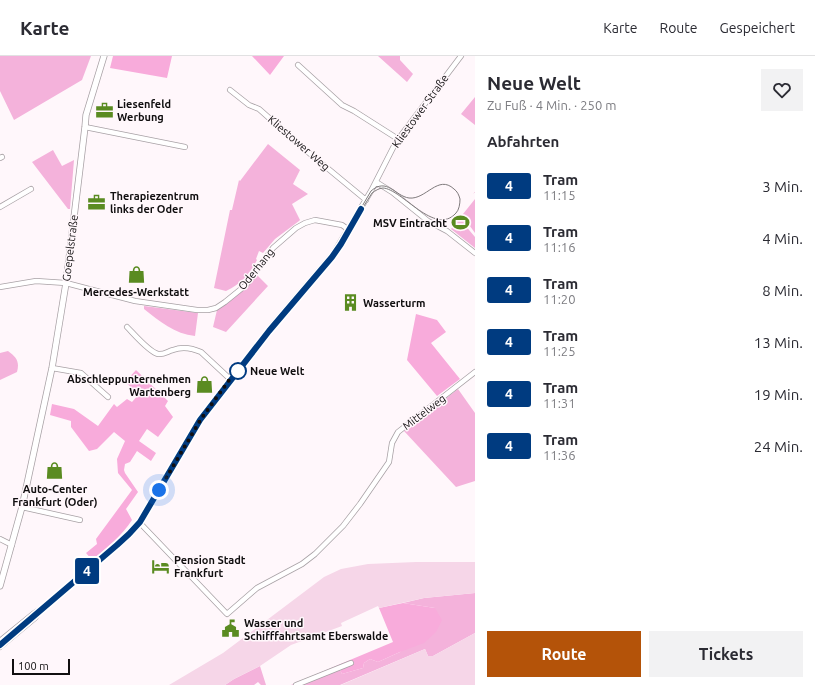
<!DOCTYPE html>
<html lang="de">
<meta charset="utf-8">
<style>
:root{--surface:#fff;--page:#f2f2f3;--text:#2b2b33;--muted:#7c7c81;--line:#e1e1e2;--accent:#b45309}
body{margin:0;font-family:Ubuntu,sans-serif;background:var(--page);color:var(--text);height:100vh;display:flex;flex-direction:column;font-size:15px;white-space:nowrap}
*{box-sizing:border-box;margin:0}
p{font-size:13px;color:var(--muted)}
.icon{flex:none;width:22px;height:22px;fill:none;stroke:currentColor;stroke-width:2;stroke-linecap:round;stroke-linejoin:round}
.map{position:relative;flex:1;overflow:hidden}
.drawer{display:flex;flex-direction:column;background:var(--surface);width:340px}
.drawer>*{flex:none}
.badge{padding:0 8px;border-radius:3px;font-size:14px;line-height:26px}
.scale{position:absolute;left:12px;bottom:10px;width:58px;box-sizing:border-box;padding-left:4px;border:2px solid #110f10;border-top:0;font-size:11px;line-height:14px;white-space:nowrap;color:#110f10;-webkit-text-stroke:3px #fff7fb;paint-order:stroke}
.you{position:absolute;width:20px;height:20px;margin:-10px;border:3px solid #fff;border-radius:50%;background:#1a73e8;box-shadow:0 0 0 6px #1a73e833}
.map>.badge{position:absolute;translate:-50% -50%;box-shadow:0 0 0 2px #fff}
h2{padding:0 12px;font-size:15px;line-height:36px}
.round{display:grid;place-items:center;flex:none;width:42px;height:42px;border-radius:0px;background:var(--page)}
.head{display:flex;align-items:center;justify-content:space-between;height:68px;padding:0 12px}
h1{font-size:19px;font-weight:600;line-height:30px}
.cta{display:flex;gap:8px;margin-top:auto;padding:8px 12px}
.cta a{flex:1;height:46px;border-radius:0px;background:var(--accent);color:#fff;font-size:16px;font-weight:600;line-height:46px;text-align:center}
.cta a+a{background:var(--page);color:var(--text)}
ul{padding:0;list-style:none}
li{display:flex;align-items:center;gap:12px;height:52px;padding:0 12px}
li div{flex:1}
li b{display:block;font-size:15px}
li em{font-style:normal}
li .badge{min-width:44px;font-weight:700;text-align:center}
header{display:flex;align-items:center;gap:24px;box-sizing:border-box;height:56px;padding:0 20px;background:var(--surface);border-bottom:1px solid var(--line)}
header strong{font-size:19px}
nav{display:flex;gap:22px;margin-inline-start:auto;font-size:14px}
main{display:flex;flex:1;min-height:0}
.map>svg:first-child{display:block}
</style>
<header>
<strong>Karte</strong>
<nav><a>Karte</a><a>Route</a><a>Gespeichert</a></nav>
</header>
<main>
<div class="map">
<svg width="475" height="629" viewBox="0 0 475 629">
<rect width="100%" height="100%" fill="#fff7fb"/>
<path fill="#f4b2db" d="M0,0H91L82,24L14,64L0,35Z
M378,0H400V4L413,18L407,26Z
M475,41V69L461,58Z
M268,88L300,114L293,128L308,138L292,148L300,164L299,165L275,183L263,197L259,195L256,203L257,204C248,220 242,227 226,235L214,232L230,154H232L239,124L240,125Z
M53,94L62,110L74,104L70,153H68L32,106Z
M475,143V177L467,166L464,168L475,181V192L451,173Z
M257,219L268,230L226,276L213,271L217,254L240,237L248,230Z
M144,250L198,257L195,280C175,278 159,265 144,253Z
M8,295C16,301 20,305 17,316L0,324V297Z
M458,333L475,357V425L456,431L404,375Z
M475,537V577L433,600H428L425,593L340,629H291L338,609L342,618L363,612L364,607L370,603L378,606L400,596L435,552L403,547L424,542Z
M260,610L266,629H261L258,626L254,629H225L234,623Z"/>
<path fill="#f8abdb" d="M113,0H172L167,22L110,12Z
M252,0H284L270,19Z
M416,258L437,264L446,276L431,287L460,323L437,340L407,304Z
M136,314L168,345L165,350L173,361L158,381L147,373L139,385L156,397L151,405L137,395L130,406L125,408L124,414L125,417L138,436L126,453L132,464C122,480 106,492 92,504L86,497L97,488L96,483L132,434L118,417L117,403L125,385L114,376L97,393L89,395L71,371V365L50,359L52,348L74,353L98,370L114,348L117,351L127,343L132,346L139,338L125,326Z
M403,547L435,552L442,564L436,576L424,587L400,596L378,606L370,603L364,607L363,612L342,618L338,609L393,586L379,552Z"/>
<path fill="#f6d6e8" d="M416,506H475V537L424,542L379,552L378,550L341,567L342,570L291,589L260,610L234,623L225,629H169L223,597L324,521L341,513L368,508Z
M475,577V629H341L425,593L428,600H433Z"/>
<g fill="none" stroke-linecap="round" stroke-linejoin="round">
<path stroke="#f6d6e8" stroke-width="1" d="M474,137L475,136"/>
<defs>
<path id="minor" d="M298,9L342,49L354,55L398,83
M230,34L249,49L259,53L303,92L366,144
M85,71L185,91
M0,102L2,101
M376,126L392,136L428,165L447,175L475,197
M0,151L31,133
M0,231L36,225L66,227L135,245L197,254H208L216,252L225,246L246,229L273,192L296,172L305,167L315,164L342,169L349,174
M127,271C134,278 149,296 158,298C164,299 168,295 173,294C183,290 192,292 201,296L230,323
M52,312L81,317L108,341
M22,451L80,464
M139,466L227,558L257,532L302,508L315,498L343,470L360,448L389,406L392,387L398,376L475,316
M0,483L12,489
M0,585L33,558L42,552L129,478L139,466L201,363L270,272L333,198L371,135L396,86L461,0
M0,591L35,562L41,554
M296,629L351,607"/>
<path id="tertiary" d="M0,530L22,451L52,312L66,227L85,71L86,59L104,0"/>
</defs>
<use href="#minor" stroke="#a8a1a5" stroke-width="6"/>
<use href="#tertiary" stroke="#a8a1a5" stroke-width="7"/>
<use href="#minor" stroke="#fff" stroke-width="4.5"/>
<use href="#tertiary" stroke="#fff" stroke-width="5.5"/>
<path stroke="#807b7d" stroke-width="1" d="M0,587L128,477L138,465L199,364L216,340L267,274L331,200L340,188L371,135C387,121 395,140 409,142C426,144 438,118 454,133C457,135 459,139 460,143C460,148 459,154 456,157C435,181 402,133 383,132C379,132 375,135 372,137L332,201L269,275L200,364L140,466L129,479L117,489L0,589"/>
</g>
<g fill="none" stroke-linecap="round" stroke-linejoin="round">
<defs>
<path id="line" d="M0,589L117,489L129,478L140,466L200,364L269,275L332,201L341,188L361,153"/>
</defs>
<use href="#line" stroke="#fff" stroke-width="9"/>
<use href="#line" stroke="#003b80" stroke-width="6"/>
<path stroke="#110f10" stroke-width="4" stroke-dasharray="0 7.2" d="M159,434L201,363L230,323L238,315"/>
</g>
<defs>
<symbol id="office-bare" viewBox="-9 -9 18 18"><path d="M-6-3h4V-5.5h4V-3h4V5H-6ZM-1-4.5V-3h2v-1.5ZM-6 0V1H6V0Z" fill="#5a8b21" stroke="#fff7fb" stroke-width="2.5" paint-order="stroke"/></symbol>
<symbol id="stadium-bare" viewBox="-9 -9 18 18"><path d="M0-5a6.5 5 0 1 0 0 10a6.5 5 0 1 0 0-10ZM-3.5-1.8h7v3.6h-7Z" fill="#5a8b21" stroke="#fff7fb" stroke-width="2.5" paint-order="stroke"/></symbol>
<symbol id="shop-bare" viewBox="-9 -9 18 18"><path d="M-5-2.5h2.3a2.7 3.5 0 0 1 5.4 0H5L5.5 6h-11ZM-1.5-2.5h3a1.5 2.3 0 0 0-3 0Z" fill="#5a8b21" stroke="#fff7fb" stroke-width="2.5" paint-order="stroke"/></symbol>
<symbol id="building-bare" viewBox="-9 -9 18 18"><path d="M-4-6H4V6H1V3H-1V6H-4ZM-2.5-4.3h1.7v1.8h-1.7ZM.8-4.3h1.7v1.8H.8ZM-2.5-1h1.7V.8h-1.7ZM.8-1h1.7V.8H.8Z" fill="#5a8b21" stroke="#fff7fb" stroke-width="2.5" paint-order="stroke"/></symbol>
<symbol id="hotel-bare" viewBox="-9 -9 18 18"><path d="M-6-4.5h1.5V1H6V5H4.5V3h-9V5H-6ZM-4 0a1.8 1.8 0 1 1 3.6 0ZM.5 0V-2.5h3Q6-2.5 6 0Z" fill="#5a8b21" stroke="#fff7fb" stroke-width="2.5" paint-order="stroke"/></symbol>
<symbol id="civic-bare" viewBox="-9 -9 18 18"><path d="M-.6-6.5H3V-4.5H.6V-3L4-1V1h2V6H-6V1h2V-1L-.6-3ZM-1.2 2.5V6h2.4V2.5Z" fill="#5a8b21" stroke="#fff7fb" stroke-width="2.5" paint-order="stroke"/></symbol>
</defs>
<g fill-rule="evenodd">
<use href="#office-bare" x="92" y="42" width="25" height="25"/>
<use href="#office-bare" x="84" y="134" width="25" height="25"/>
<use href="#stadium-bare" x="448" y="154" width="25" height="25"/>
<use href="#shop-bare" x="124" y="206" width="25" height="25"/>
<use href="#building-bare" x="338" y="234" width="25" height="25"/>
<use href="#shop-bare" x="192" y="316" width="25" height="25"/>
<use href="#shop-bare" x="42" y="402" width="25" height="25"/>
<use href="#hotel-bare" x="148" y="498" width="25" height="25"/>
<use href="#civic-bare" x="218" y="560" width="25" height="25"/>
</g>
<circle fill="#fff" stroke="#003b80" stroke-width="2" cx="238" cy="315" r="8"/>
<g text-anchor="middle" dominant-baseline="central" stroke-width="3" stroke-linejoin="round" paint-order="stroke">
<g font-size="11" font-weight="bold" fill="#110f10" stroke="#fff7fb" text-anchor="start">
<text x="117" y="48">Liesenfeld<tspan x="117" dy="13">Werbung</tspan></text>
<text x="110" y="140">Therapiezentrum<tspan x="110" dy="13">links der Oder</tspan></text>
<text x="447" y="167" text-anchor="end">MSV Eintracht</text>
<text x="136" y="236" text-anchor="middle">Mercedes-Werkstatt</text>
<text x="363" y="247">Wasserturm</text>
<text x="191" y="323" text-anchor="end">Abschleppunternehmen<tspan x="191" dy="13">Wartenberg</tspan></text>
<text x="55" y="433" text-anchor="middle">Auto-Center<tspan x="55" dy="13">Frankfurt (Oder)</tspan></text>
<text x="174" y="504">Pension Stadt<tspan x="174" dy="13">Frankfurt</tspan></text>
<text x="244" y="567">Wasser und<tspan x="244" dy="13">Schifffahrtsamt Eberswalde</tspan></text>
</g>
<g font-size="11" fill="#110f10" stroke="#fff7fb">
<text transform="translate(420 55) rotate(-54)">Kliestower Straße</text>
<text transform="translate(299 87) rotate(41)">Kliestower Weg</text>
<text transform="translate(70 192) rotate(-83)">Goepelstraße</text>
<text transform="translate(256 213) rotate(-51)">Oderhang</text>
<text transform="translate(424 356) rotate(-37)">Mittelweg</text>
</g>
<g font-size="11" font-weight="bold" fill="#110f10" stroke="#fff7fb" text-anchor="start">
<text x="250" y="315">Neue Welt</text>
</g>
</g>
</svg>
<div class="scale">100 m</div>
<div class="you" style="left:159px;top:434px"></div>
<b class="badge" style="left:87px;top:515px;background:#003b80;color:#fff">4</b>
</div>
<section class="drawer">
<div class="head"><div><h1>Neue Welt</h1><p>Zu Fuß · 4 Min. · 250 m</p></div><a class="round"><svg class="icon" aria-label="heart" viewBox="0 0 24 24"><path d="M12 20l-8-8c-3-5 5-10 8-4 3-6 11-1 8 4z"/></svg></a></div>
<h2>Abfahrten</h2>
<ul>
<li><span class="badge" style="background:#003b80;color:#fff">4</span><div><b>Tram</b><p>11:15</p></div><em>3 Min.</em></li>
<li><span class="badge" style="background:#003b80;color:#fff">4</span><div><b>Tram</b><p>11:16</p></div><em>4 Min.</em></li>
<li><span class="badge" style="background:#003b80;color:#fff">4</span><div><b>Tram</b><p>11:20</p></div><em>8 Min.</em></li>
<li><span class="badge" style="background:#003b80;color:#fff">4</span><div><b>Tram</b><p>11:25</p></div><em>13 Min.</em></li>
<li><span class="badge" style="background:#003b80;color:#fff">4</span><div><b>Tram</b><p>11:31</p></div><em>19 Min.</em></li>
<li><span class="badge" style="background:#003b80;color:#fff">4</span><div><b>Tram</b><p>11:36</p></div><em>24 Min.</em></li>
</ul>
<div class="cta"><a>Route</a><a>Tickets</a></div>
</section>
</main>
